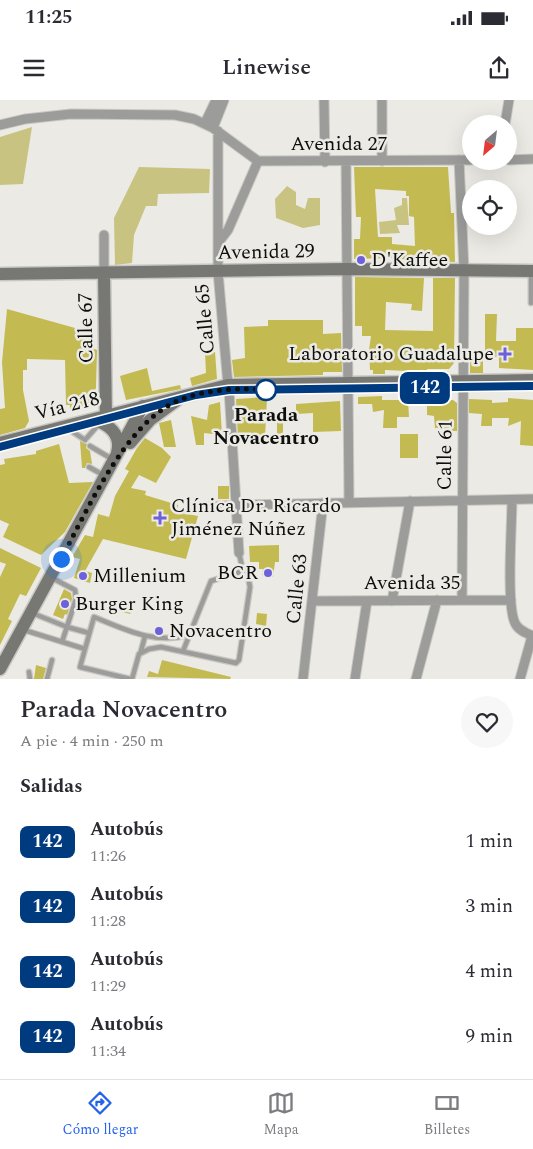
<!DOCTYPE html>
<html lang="es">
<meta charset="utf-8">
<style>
:root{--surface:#fff;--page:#f7f7f7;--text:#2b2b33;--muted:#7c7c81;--line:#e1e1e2;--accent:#2563eb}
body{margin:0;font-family:Spectral,serif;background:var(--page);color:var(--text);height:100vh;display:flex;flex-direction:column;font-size:19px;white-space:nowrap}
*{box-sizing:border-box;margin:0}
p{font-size:16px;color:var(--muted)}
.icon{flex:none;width:28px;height:28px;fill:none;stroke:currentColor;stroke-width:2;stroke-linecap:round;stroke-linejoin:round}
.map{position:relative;height:579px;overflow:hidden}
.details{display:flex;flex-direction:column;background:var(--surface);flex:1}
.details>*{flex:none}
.badge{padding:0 10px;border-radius:8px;font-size:18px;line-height:32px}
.needle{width:32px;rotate:208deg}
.fabs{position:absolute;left:462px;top:15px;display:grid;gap:10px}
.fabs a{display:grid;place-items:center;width:55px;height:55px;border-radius:50%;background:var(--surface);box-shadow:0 5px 20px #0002;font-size:25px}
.you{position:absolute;width:25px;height:25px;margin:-12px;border:4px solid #fff;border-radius:50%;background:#1a73e8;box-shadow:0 0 0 8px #1a73e833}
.map>.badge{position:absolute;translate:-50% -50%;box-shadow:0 0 0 2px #fff}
h2{padding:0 20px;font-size:19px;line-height:45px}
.round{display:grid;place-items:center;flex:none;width:52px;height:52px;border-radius:26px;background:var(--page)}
.overview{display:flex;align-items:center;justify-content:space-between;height:85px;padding:0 20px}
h1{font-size:24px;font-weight:600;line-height:38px}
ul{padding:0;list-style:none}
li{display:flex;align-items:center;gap:15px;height:65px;padding:0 20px}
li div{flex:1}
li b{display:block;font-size:19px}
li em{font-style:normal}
li .badge{min-width:55px;font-weight:700;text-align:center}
.status{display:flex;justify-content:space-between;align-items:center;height:35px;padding:0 25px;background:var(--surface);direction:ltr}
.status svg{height:14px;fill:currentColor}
header{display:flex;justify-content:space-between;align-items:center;height:65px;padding:0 20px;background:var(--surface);font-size:22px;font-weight:600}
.tab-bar{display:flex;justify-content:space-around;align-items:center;height:70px;border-top:1px solid var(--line);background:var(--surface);font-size:14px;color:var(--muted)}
.tab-bar a{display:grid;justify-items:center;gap:2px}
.tab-bar .selected{color:var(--accent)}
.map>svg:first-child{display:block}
</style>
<div class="status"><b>11:25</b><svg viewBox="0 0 49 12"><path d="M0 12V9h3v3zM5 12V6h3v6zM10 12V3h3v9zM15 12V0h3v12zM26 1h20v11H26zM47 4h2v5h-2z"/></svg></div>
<header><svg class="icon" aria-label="menu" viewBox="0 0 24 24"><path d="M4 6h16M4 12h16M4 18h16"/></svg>Linewise<svg class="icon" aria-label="share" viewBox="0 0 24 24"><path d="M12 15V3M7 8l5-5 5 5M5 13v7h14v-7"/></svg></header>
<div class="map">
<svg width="533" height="579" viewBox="0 0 533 579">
<rect width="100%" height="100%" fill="#ebeae5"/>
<path fill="#c9c381" d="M32,27L23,84L0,85V37Z
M139,67L210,69L209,93L158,94L157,106H146L134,135L132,163L115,165L114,118Z
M287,86L296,92V105L305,109L308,98H320V125L303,128L276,118L275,99Z
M402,98H407L409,125H397L400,133L380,134L379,122L396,120L394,108L402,105Z"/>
<path fill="#c4ba52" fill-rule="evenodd" d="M354,67H448L451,113H454L455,162L400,159V161H393V158L354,159V139H360L361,117H356ZM375,89L406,91V96H409V116L414,117L415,146L392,144V137H378Z
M355,177L424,178L422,211L411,210L412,204L386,202L385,230L433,231V178H455L454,263L449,269H427V273L406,274L407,271L385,270V274H373V270H370L369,250L371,236H362V226H355Z
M7,209L93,233L92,248L97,250L96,288L92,295L90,308L70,309V305H66L65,260L27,259V270H23V290L29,321L25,328L0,335V309L5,308L2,262Z
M485,214H497L496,241H516V228H533V270L499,268V257H485Z
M268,220H323V234L341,233L342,272H323V275L234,277L232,260L245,258L244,227L268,226Z
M205,252H215L217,279L192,286L190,278L206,273Z
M470,255H483V273H470Z
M147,268L152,291L180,285L181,289L126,300L120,276Z
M382,296V300H408L409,317H397V328H383L384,310L373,312L372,304H358V297Z
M267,297L265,338H238L236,299Z
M508,298L533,300V346L520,345L521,321L508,326L509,318H492V326H481L482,314L469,313V299L492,300V303L508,302Z
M427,300H453L457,303V331H443L442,328H435L434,316L427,315Z
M340,301L341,331L313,332V313L296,314V304Z
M220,302L222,335L204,333V345H196L191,316L207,320L209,305Z
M171,320L176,347H164L159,323Z
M277,320H283V345H277Z
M400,334H418V358H400Z
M145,338L162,348L171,357L156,383L139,375L131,388L146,391L145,395L178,405L177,412L198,416L186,459L103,439L85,471L92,473L90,483L74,478L80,459L72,457L85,435L93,437L98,414L109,417L115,396L129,371L125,369L137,348Z
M80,341L87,344L86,348L90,351L92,364L87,363L85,368H82Z
M59,344L69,383L93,382L65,432L41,455L3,437L9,424L0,420V365L5,364L4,359L36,354V351Z
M218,386H229V399H218Z
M279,445V462H275L273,477L262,475L263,469H259V462H250L249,446Z
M0,448L41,468L26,496L20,494L8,519L12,521L0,545V477L6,464L0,462Z
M64,489L71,493L72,499L67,515L65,514L63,519L53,515Z
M123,500L134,504L130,514L119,511Z
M257,513L267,514L266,526L256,524Z
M162,560L231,577L230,579L147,577L149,571L158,574Z
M36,565L46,568L43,579H34Z"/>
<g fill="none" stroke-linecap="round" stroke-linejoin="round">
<defs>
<path id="lane" d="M531,172V203
M70,330L85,340L99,324
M90,346L112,359
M89,367L105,376
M52,478L75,490L76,499L62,542
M32,513L67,527L89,533
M24,530L85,549
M141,551L145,536
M183,551L211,481L243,471
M29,572L30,579
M47,579L52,560
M130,579L80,567L94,517C124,529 155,545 188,535
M132,579L139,554L149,549L161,547L236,563L239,560L250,487L248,476L243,471L239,453"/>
<path id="street" d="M324,0L325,62
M205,23L216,0
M505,24L509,0
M0,25L25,19L71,14L175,15L194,19L213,28L258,61L471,60
M213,28L224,0
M218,31V172L228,285
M459,60L464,170L462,500
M509,60L533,59
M382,61V0
M346,62L349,402
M218,143L228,130L258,61
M104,173V135
M229,290L239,453
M512,400C512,424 506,505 515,523C518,530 526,533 533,536
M193,408L236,405L533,399
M314,501L511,500
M392,501L410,401
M303,579L323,403
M355,579L367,501
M416,579L437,500
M520,579L532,536"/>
<path id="secondary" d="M104,173L106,321
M0,174L347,169L533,171
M100,322C114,328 121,338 117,353
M0,343L228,285L533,280
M130,343L150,320L176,301
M0,569L143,306"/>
</defs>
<use href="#lane" stroke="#c8c7c2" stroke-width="7"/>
<use href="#street" stroke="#c8c7c2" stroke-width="11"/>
<use href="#secondary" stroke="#c8c7c2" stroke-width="15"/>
<use href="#lane" stroke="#9c9c9a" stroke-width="4.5"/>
<use href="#street" stroke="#9c9c9a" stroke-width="9"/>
<use href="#secondary" stroke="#777774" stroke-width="12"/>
</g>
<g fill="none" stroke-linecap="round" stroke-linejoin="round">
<defs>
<path id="line" d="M0,347L196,295L229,290L533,286"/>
</defs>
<use href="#line" stroke="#fff" stroke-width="11"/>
<use href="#line" stroke="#003b80" stroke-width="8"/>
<path stroke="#0e0e0c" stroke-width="5" stroke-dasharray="0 9" d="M61,459C87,411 125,324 177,301C202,290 240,287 266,290"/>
</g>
<g fill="#6d61db" stroke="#ebeae5" stroke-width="2">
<circle cx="361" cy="160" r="5"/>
<path d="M502.5 246.5h5v5h5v5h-5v5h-5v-5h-5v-5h5z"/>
<path d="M157.5 410.5h5v5h5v5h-5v5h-5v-5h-5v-5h5z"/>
<circle cx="268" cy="473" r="5"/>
<circle cx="83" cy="476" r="5"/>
<circle cx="65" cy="504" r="5"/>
<circle cx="159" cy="531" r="5"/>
</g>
<circle fill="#fff" stroke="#003b80" stroke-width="2.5" cx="266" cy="290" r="10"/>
<g text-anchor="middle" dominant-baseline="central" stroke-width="5" stroke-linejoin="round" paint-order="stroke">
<g font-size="20" fill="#0e0e0c" stroke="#ebeae5">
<text x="339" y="44">Avenida 27</text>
<text transform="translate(266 152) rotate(-1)">Avenida 29</text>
<text transform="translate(205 219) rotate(-95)">Calle 65</text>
<text transform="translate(86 228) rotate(-91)">Calle 67</text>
<text transform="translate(67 306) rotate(-14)">Vía 218</text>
<text transform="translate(445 355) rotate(-89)">Calle 61</text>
<text x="412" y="483">Avenida 35</text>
<text transform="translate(297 489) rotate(-84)">Calle 63</text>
</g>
<g font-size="20" fill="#0e0e0c" stroke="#ebeae5" text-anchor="start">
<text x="371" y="160">D'Kaffee</text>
<text x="494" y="254" text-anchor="end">Laboratorio Guadalupe</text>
<text x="171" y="406">Clínica Dr. Ricardo<tspan x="171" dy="23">Jiménez Núñez</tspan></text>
<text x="258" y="473" text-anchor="end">BCR</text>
<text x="93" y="476">Millenium</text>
<text x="75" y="504">Burger King</text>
<text x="169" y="531">Novacentro</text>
</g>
<g font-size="20" font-weight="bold" fill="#0e0e0c" stroke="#ebeae5">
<text x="266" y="315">Parada<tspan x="266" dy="23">Novacentro</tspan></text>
</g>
</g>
</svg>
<div class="fabs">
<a><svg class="needle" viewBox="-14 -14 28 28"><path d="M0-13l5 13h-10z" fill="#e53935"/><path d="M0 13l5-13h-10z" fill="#7c7c81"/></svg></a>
<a><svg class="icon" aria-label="locate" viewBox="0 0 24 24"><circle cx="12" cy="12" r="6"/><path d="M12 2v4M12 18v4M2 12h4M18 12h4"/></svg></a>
</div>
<div class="you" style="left:61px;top:459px"></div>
<b class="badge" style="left:425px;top:288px;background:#003b80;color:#fff">142</b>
</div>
<section class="details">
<div class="overview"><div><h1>Parada Novacentro</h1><p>A pie · 4 min · 250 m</p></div><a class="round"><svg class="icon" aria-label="heart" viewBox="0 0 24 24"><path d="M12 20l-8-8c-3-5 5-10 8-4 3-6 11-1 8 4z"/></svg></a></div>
<h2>Salidas</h2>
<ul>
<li><span class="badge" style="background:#003b80;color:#fff">142</span><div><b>Autobús</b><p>11:26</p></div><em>1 min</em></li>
<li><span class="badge" style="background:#003b80;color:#fff">142</span><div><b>Autobús</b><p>11:28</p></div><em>3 min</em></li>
<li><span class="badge" style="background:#003b80;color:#fff">142</span><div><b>Autobús</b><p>11:29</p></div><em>4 min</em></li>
<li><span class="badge" style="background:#003b80;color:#fff">142</span><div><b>Autobús</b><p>11:34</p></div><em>9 min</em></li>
</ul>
</section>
<nav class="tab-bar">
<a class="selected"><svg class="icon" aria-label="directions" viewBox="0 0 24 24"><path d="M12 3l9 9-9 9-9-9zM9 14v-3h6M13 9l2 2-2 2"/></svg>Cómo llegar</a>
<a><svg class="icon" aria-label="map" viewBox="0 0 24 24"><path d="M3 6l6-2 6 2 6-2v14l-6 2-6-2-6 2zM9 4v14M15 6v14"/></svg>Mapa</a>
<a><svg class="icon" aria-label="tickets" viewBox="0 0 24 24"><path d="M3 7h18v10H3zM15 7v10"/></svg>Billetes</a>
</nav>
